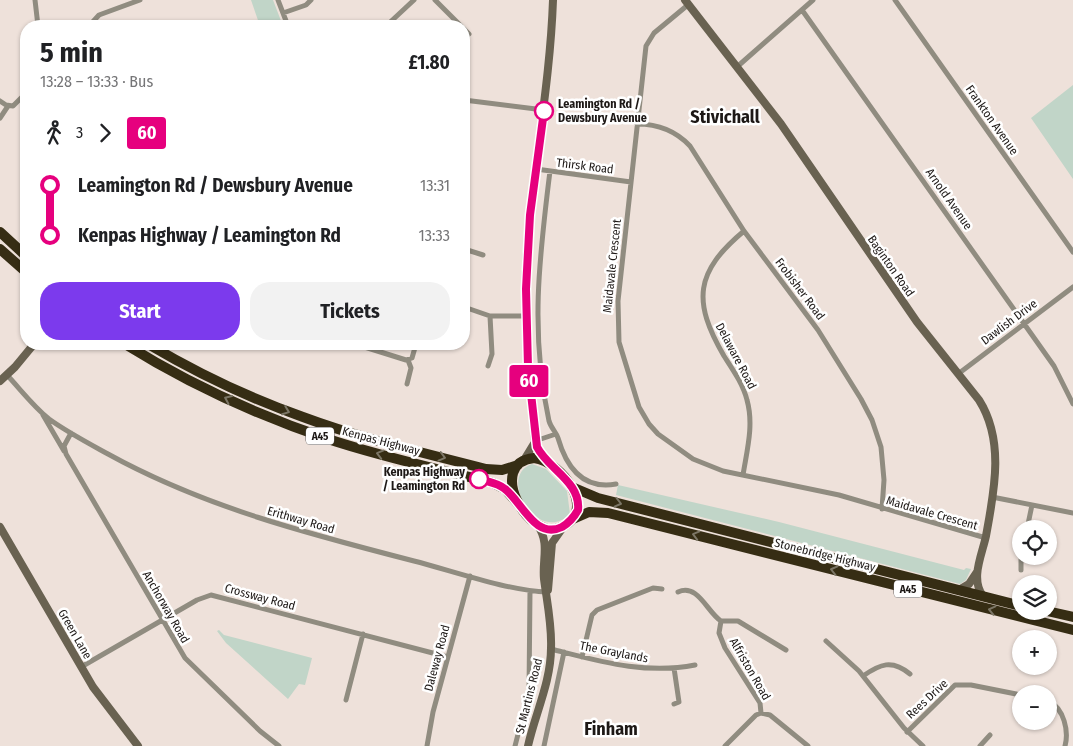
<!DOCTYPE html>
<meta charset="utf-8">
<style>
:root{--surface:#fff;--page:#f2f2f2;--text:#202124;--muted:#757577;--accent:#7c3aed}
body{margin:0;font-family:"Fira Sans Condensed",sans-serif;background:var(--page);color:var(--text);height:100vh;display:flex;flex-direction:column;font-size:19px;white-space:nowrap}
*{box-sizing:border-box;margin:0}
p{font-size:16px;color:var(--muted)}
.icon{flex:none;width:28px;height:28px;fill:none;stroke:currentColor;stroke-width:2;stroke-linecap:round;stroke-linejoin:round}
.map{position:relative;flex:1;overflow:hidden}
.sheet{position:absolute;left:20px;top:20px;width:450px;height:330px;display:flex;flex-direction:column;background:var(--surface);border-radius:20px;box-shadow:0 1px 4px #0004}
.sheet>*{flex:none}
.badge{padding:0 10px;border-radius:4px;font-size:18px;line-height:32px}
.tools{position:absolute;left:1012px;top:520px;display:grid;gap:10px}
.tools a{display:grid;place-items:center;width:45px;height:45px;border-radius:50%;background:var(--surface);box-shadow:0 1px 4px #0004;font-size:25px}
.map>.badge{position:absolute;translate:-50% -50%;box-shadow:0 0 0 2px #fff}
.legs{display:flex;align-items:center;gap:8px;height:55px;padding:0 20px;font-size:16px}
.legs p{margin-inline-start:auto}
.head{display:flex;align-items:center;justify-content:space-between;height:85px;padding:0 20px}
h1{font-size:28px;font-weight:700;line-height:38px}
.primary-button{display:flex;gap:10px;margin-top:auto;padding:10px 20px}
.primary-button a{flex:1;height:58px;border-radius:20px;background:var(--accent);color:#fff;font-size:20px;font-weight:700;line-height:58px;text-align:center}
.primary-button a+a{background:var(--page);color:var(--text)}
ul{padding:0 20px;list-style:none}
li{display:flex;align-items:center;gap:18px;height:50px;font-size:19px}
li i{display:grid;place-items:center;width:8px;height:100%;margin:0 6px;background:currentColor}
li i::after{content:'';width:12px;height:12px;margin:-6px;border:4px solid;border-radius:50%;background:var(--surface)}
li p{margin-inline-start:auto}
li:first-child i{background:linear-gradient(#0000 50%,currentColor 0)}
li:last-child i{background:linear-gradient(currentColor 50%,#0000 0)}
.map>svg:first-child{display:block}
</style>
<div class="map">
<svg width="1073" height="746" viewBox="0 0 1073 746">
<rect width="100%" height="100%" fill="#eee1da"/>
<path fill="#c1d5c8" d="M251,0H273L283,26H260Z
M1073,85V179L1031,118Z
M532,464L546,469L567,491L570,514C538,546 496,476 532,464Z
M618,485L779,522L964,570L966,568L971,569L966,580L960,584L616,495Z
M219,630L224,635L312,658L305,685L299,684L288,699L226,643L217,631Z"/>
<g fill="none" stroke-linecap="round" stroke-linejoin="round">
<path stroke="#908c80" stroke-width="5" d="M35,0L38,26
M278,0L288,26
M435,0L461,26
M895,0L1073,252
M689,4L654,33L646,46L618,301L619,342L639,407L649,424L658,434L693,459L723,471L839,495L986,538
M802,10L1054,366L1073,404
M283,13L306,5L311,0
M89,26L99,15L140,0
M386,26L414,0
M464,29L469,34
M738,66L813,0
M464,100L544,110
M0,101L6,105L13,106L26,93
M0,118L8,106
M464,120L466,100
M637,124C658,124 676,131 690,146L744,231L818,330L861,399L872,420L881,447L884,480L882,509
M536,169L631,182
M550,171C539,259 530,334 549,421C551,428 556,432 558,438C566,466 582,490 616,484
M464,249L483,255
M464,307L490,316H525
M355,344L406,360L412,358L416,344
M488,366L492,354L490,316
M958,374L1073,287
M7,375C21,390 33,406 49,419C67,432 88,443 108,454C204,507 309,534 414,561C453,571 509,591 547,592
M407,384L411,368L408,360
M43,415L64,451
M71,433L64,446L66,454L185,658L260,731L279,746
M535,441L556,434
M743,475C747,450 754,425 747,400C743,384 733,370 724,356C692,301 695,272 744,231
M992,497L1073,513
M1027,529L1032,505
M1021,570V542
M678,592C698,583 707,612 721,621
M826,641L859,671L904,728L923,746
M551,649C599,661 645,675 695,665
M582,657L592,615L597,610L653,588L662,589
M81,667L197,600L211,595L448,657
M863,676C880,664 892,659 910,674
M346,700L363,634
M1049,701C1064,709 1069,731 1065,746
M674,704L679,702L674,668
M761,713L760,703L725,648L719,633L721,621H738L786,650
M761,713L770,715L808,746
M907,732L955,685H971L1021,695
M427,746L433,712L470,576
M515,746L529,691L530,591
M544,746L564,652
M725,746L756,715L761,713
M980,746L990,735"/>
<path stroke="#696251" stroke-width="8" d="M685,0L781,124L917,322L979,400C1005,441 994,492 986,536C982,555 970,579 983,596
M0,381L15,367L34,344
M524,460L535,442
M548,462L540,453L535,442C531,378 522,316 527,252C533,168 550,85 553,0
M0,527L93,687L138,746
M548,590L552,543L564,526
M959,590L969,584L977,572
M528,746C535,714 551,682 551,648C552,625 547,602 544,579C542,560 550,543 538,526"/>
<path stroke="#362d14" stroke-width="10" d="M0,232L26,256
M0,249L26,272
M125,344C189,384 257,415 328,439C382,457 438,469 493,483L505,489L521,507
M148,344C197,373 249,398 303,417C362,439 425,453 486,469L502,470L518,465
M534,458C562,461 600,513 559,528C527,540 486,463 534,458Z
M572,487L598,498L1021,606
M573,519L589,512L608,513L1073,630
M1047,611L1073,617"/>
</g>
<defs><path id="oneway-chevron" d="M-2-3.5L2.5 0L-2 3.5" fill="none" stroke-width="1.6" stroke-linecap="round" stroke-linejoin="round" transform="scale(1.25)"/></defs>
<g stroke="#7c7666">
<use href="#oneway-chevron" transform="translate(228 399) rotate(-156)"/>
<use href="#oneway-chevron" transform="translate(286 411) rotate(21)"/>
<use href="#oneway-chevron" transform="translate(380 454) rotate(-165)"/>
<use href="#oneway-chevron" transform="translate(442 457) rotate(15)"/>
<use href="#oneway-chevron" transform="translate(618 503) rotate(14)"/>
<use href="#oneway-chevron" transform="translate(696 535) rotate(-165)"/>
<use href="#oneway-chevron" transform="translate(834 570) rotate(-166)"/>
<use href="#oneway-chevron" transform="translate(992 610) rotate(-167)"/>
</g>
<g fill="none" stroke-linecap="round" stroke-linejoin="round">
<defs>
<path id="line-1" d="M479,479C488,482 498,483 505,489C522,502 535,540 562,527C569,523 574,517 578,510C581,482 548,469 537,447L528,367L526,289L530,215L544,111"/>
</defs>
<use href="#line-1" stroke="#fff" stroke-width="11"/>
<use href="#line-1" stroke="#e6007e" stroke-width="8"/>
</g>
<g fill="#fff" stroke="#e6007e" stroke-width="2.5">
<circle cx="544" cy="111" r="9"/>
<circle cx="479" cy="479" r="9"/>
</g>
<g text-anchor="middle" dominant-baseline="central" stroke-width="5" stroke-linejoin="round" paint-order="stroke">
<g fill="#fff" stroke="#615d5c" stroke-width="1">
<rect x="306" y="427.5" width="28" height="17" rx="4"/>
<rect x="894" y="580.5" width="28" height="17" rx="4"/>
</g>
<g font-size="11" font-weight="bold" fill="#1d1816">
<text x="320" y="436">A45</text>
<text x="908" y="589">A45</text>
</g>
<g font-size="12" font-weight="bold" fill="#1d1816" stroke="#fff" text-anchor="start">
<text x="558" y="104">Leamington Rd /<tspan x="558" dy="14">Dewsbury Avenue</tspan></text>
<text x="465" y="472" text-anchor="end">Kenpas Highway<tspan x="465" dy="14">/ Leamington Rd</tspan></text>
</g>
<g font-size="12" fill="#1d1816" stroke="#fff">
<text transform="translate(992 120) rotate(55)">Frankton Avenue</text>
<text transform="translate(585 166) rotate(7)">Thirsk Road</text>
<text transform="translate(949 199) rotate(55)">Arnold Avenue</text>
<text transform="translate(612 266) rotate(-84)">Maidavale Crescent</text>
<text transform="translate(891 266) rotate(55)">Baginton Road</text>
<text transform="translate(800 289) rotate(53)">Frobisher Road</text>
<text transform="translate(1009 322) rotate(-37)">Dawlish Drive</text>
<text transform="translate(736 356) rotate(62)">Delaware Road</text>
<text transform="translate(381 441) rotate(15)">Kenpas Highway</text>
<text transform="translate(932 513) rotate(16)">Maidavale Crescent</text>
<text transform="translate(301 520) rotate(16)">Erithway Road</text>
<text transform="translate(825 555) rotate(14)">Stonebridge Highway</text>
<text transform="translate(260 597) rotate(15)">Crossway Road</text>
<text transform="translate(166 607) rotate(60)">Anchorway Road</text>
<text transform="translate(75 634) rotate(60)">Green Lane</text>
<text transform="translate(614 652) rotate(11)">The Graylands</text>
<text transform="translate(437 658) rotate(-75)">Daleway Road</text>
<text transform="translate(750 669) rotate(60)">Alfriston Road</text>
<text transform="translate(529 696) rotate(-76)">St Martins Road</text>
<text transform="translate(927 699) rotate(-43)">Rees Drive</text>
</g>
<g font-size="18" font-weight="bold" fill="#1d1816" stroke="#fff">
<text x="725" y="117">Stivichall</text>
<text x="611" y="729">Finham</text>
</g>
</g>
</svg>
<div class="tools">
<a><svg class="icon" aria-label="locate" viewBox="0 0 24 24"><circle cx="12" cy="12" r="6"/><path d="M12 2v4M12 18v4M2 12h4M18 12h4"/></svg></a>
<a><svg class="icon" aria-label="layers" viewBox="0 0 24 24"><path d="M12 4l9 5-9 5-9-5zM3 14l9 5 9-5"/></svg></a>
<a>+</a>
<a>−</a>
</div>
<b class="badge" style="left:529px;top:381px;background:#e6007e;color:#fff">60</b>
<section class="sheet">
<div class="head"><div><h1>5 min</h1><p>13:28 – 13:33 · Bus</p></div><b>£1.80</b></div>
<div class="legs"><svg class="icon" aria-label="walk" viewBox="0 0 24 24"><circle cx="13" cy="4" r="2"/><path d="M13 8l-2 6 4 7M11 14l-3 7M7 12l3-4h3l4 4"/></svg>3<svg class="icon" aria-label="forward" viewBox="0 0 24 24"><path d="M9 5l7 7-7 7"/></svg><b class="badge" style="background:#e6007e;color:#fff">60</b></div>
<ul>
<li><i style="color:#e6007e"></i><b>Leamington Rd / Dewsbury Avenue</b><p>13:31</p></li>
<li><i style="color:#e6007e"></i><b>Kenpas Highway / Leamington Rd</b><p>13:33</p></li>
</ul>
<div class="primary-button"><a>Start</a><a>Tickets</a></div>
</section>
</div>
